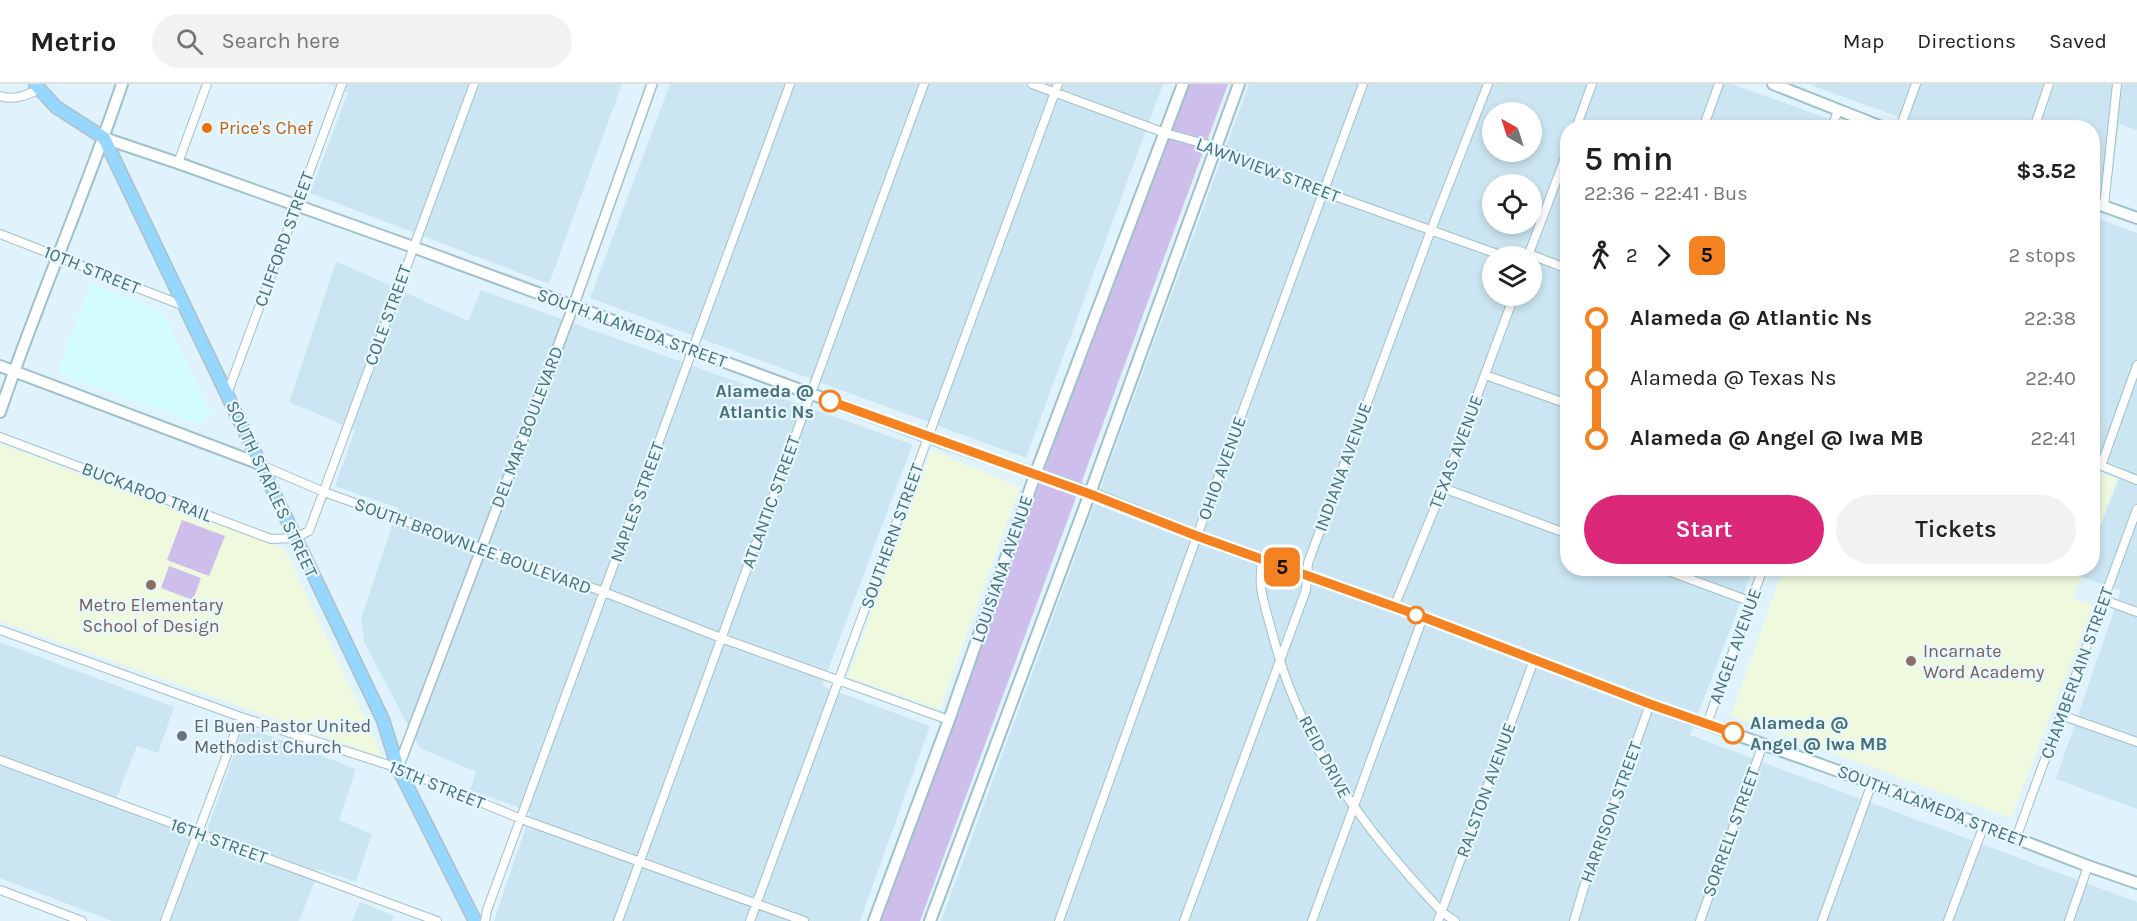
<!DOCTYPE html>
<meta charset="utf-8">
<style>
:root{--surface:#fff;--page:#f2f2f2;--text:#202124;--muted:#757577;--line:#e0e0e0;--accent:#db2777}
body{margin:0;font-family:Karla,sans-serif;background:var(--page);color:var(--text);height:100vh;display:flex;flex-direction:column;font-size:22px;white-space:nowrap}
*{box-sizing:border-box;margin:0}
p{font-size:20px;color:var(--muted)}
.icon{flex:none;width:33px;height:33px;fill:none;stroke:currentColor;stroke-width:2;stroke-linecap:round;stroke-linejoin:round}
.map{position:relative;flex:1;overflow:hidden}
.side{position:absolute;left:1560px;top:36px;width:540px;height:456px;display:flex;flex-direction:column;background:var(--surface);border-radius:24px;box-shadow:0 3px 9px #0003}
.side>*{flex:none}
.badge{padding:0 12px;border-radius:9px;font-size:21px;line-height:39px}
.needle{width:39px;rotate:321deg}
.fabs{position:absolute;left:1482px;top:18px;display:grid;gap:12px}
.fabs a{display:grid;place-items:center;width:60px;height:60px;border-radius:50%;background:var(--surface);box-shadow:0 3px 9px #0003;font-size:30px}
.map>.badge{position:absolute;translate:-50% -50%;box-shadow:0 0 0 3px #fff}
.legs{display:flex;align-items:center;gap:9px;height:66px;padding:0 24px;font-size:20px}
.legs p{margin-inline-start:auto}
.summary{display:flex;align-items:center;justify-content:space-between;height:102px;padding:0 24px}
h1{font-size:33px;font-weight:600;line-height:45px}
.cta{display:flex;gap:12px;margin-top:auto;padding:12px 24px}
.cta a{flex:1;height:69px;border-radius:36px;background:var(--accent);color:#fff;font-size:24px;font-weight:600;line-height:69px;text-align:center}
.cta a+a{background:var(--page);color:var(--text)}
ul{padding:0 24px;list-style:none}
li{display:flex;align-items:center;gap:21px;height:60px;font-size:22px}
li i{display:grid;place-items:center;width:9px;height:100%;margin:0 8px;background:currentColor}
li i::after{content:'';width:15px;height:15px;margin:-8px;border:4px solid;border-radius:50%;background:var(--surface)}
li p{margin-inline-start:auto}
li:first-child i{background:linear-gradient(#0000 50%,currentColor 0)}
li:last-child i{background:linear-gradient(currentColor 50%,#0000 0)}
header{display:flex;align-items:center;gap:36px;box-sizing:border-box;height:84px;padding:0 30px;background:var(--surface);border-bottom:2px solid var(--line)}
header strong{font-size:28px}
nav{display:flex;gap:33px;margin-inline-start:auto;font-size:21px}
.search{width:420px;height:54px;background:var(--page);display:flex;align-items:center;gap:15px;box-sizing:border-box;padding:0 21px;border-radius:33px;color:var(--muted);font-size:22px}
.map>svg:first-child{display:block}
</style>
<header>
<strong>Metrio</strong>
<div class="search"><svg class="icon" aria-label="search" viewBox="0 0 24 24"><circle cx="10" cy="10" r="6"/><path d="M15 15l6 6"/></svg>Search here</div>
<nav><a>Map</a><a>Directions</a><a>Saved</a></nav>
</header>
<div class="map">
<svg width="2137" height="837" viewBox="0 0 2137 837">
<rect width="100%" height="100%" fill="#e0f3fd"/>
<path fill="#cbe6f2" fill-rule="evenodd" d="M327,0H622L549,200L310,109L348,8Z
M670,0H1163L1026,374L590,214Z
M1249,0H1732L1852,43L1568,44V484L1753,485L1690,651L2137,818V837H941ZM1492,28H1532V68H1492ZM1492,100H1532V140H1492ZM1492,172H1532V212H1492Z
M1808,0H2137V46L2119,40L2110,112L2093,105L2092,44L1926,43Z
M2093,133L2137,149V725L2056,695L2121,506L2081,493L2084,485L2092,484L2093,461L2123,384L2093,373Z
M336,177L468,237L481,206L911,360L912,362L822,602L930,642L860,837H494L531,728L470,706L476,688L420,664L364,558L361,534L398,424L335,402L355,346L289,318Z
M0,558L174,623L158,669L137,662L113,723L203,757L244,642L356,685L339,736L372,750L356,798L319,786L299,837H112L0,794Z
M360,818L394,832L392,837H352Z"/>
<path fill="#d3fcfe" d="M91,199L158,226L164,230L212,332L203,336L201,341L57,289Z"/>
<path fill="#eef9dd" d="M0,360L285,465L383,673L0,537Z
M931,366L1020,403L940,625L848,593Z
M2093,387L2117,395L2093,461Z
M1783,485H2084L2073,514L2093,521L2011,734L1731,632Z"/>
<path fill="#cdbeeb" d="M1186,0H1228L920,837H879Z
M182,436L225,452L209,492L167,476Z
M169,482L201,494L193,516L161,504Z"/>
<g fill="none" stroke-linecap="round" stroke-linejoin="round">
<defs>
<path id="minor" d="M1032,0L1165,49L1216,63L1324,108L1503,172
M0,12C14,17 27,11 40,5
M1576,44L1592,0
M1703,44L1719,0
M1832,44L1838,26
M1900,44L1916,0
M2034,44L2049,0
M178,79L207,0
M2104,122L2117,0
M0,150L184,222
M1529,170L1568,185
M1528,172L1568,66
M1485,291L1568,320
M227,310L342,0
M0,353L271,455L295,454L309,447L474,0
M2092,378L2137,396
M261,381L324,408L604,508L721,554L949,636
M2101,382L2137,281
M1443,404L1568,450
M1262,476C1261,485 1260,494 1261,503C1263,519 1269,536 1273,552C1301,662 1365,746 1442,828L1455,837
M1660,484L1752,518
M2104,516L2137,528
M1394,523L1443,404L1514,212
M0,546L241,633L398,684L521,735L804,837
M2061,631L2137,658
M1707,640L1763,484
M0,676L437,837
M2016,754L2137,425
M0,806L82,837
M165,837L241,633
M485,837L487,826L790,0
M618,837L924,0
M750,837L1058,0
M1059,837L1197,452L1363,0
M1184,837L1306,506L1308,479L1431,146L1488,0
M1312,837L1423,533
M1438,837L1534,576
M1574,837L1584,803L1650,620
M1700,837L1763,660
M1822,837L1872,699
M1948,837L1984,741
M2069,837L2088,782"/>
<path id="tertiary" d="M398,684L573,223L652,0"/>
<path id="secondary" d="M1773,0L1884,44
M104,54L178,79L413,163L928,353L1090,409L1197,452L1423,533L1650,620L1872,699L2088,782L2137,799
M2092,118L2137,134
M0,282L260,380
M0,328C37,218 85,111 122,0
M874,837L949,636L1035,391L1183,0
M930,837L1090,409L1239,0"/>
<path id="primary" d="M35,0L56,23L104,54L383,636L398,684L475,837"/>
</defs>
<use href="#minor" stroke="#9fc0c7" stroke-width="10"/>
<use href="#tertiary" stroke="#9fc0c7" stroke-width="12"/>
<use href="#secondary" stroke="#9dc2cb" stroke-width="14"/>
<use href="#primary" stroke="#aec0c2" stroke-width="15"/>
<use href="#minor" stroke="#fff" stroke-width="8"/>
<use href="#tertiary" stroke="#fff" stroke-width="9"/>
<use href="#secondary" stroke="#fff" stroke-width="10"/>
<use href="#primary" stroke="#95d7ff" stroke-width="12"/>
</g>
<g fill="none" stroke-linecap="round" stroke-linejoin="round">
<defs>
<path id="line-1" d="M830,317L1090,410L1197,452L1423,533L1650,620L1733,649"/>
</defs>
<use href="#line-1" stroke="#fff" stroke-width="14"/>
<use href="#line-1" stroke="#f58220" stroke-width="9"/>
</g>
<circle fill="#e8710a" stroke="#e7f7ff" stroke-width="2" cx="207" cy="44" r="6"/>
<g fill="#fff" stroke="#f58220" stroke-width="3">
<circle cx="830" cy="317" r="10"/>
<circle cx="1416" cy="531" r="8"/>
<circle cx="1733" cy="649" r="10"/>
</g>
<g fill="#8d6e63" stroke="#e7f7ff" stroke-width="2">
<circle cx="151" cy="501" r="6"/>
<circle cx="1911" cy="577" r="6"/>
</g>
<circle fill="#6b7280" stroke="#e7f7ff" stroke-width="2" cx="182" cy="652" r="6"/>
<g text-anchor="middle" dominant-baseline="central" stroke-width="4.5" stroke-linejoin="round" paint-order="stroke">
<g font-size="18" fill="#c56008" stroke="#e7f7ff" text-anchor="start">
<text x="219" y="44">Price's Chef</text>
</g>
<g font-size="18" fill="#467075" stroke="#e7f7ff">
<text transform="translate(1268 86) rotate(21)">LAWNVIEW STREET</text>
<text transform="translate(284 155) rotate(-70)">CLIFFORD STREET</text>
<text transform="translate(92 186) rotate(22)">10TH STREET</text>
<text transform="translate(388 231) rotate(-70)">COLE STREET</text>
<text transform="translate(632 244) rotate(20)">SOUTH ALAMEDA STREET</text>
<text transform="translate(527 343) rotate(-69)">DEL MAR BOULEVARD</text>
<text transform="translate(1456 368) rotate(-69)">TEXAS AVENUE</text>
<text transform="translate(1343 383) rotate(-70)">INDIANA AVENUE</text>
<text transform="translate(1222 384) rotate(-70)">OHIO AVENUE</text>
<text transform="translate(272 405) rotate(65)">SOUTH STAPLES STREET</text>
<text transform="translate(147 408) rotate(21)">BUCKAROO TRAIL</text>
<text transform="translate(637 418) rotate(-70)">NAPLES STREET</text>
<text transform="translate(771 418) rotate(-70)">ATLANTIC STREET</text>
<text transform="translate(892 452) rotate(-70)">SOUTHERN STREET</text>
<text transform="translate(473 462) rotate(20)">SOUTH BROWNLEE BOULEVARD</text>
<text transform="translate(1002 485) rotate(-71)">LOUISIANA AVENUE</text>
<text transform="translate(1735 562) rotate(-70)">ANGEL AVENUE</text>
<text transform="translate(2077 589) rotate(-70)">CHAMBERLAIN STREET</text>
<text transform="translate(1325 673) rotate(62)">REID DRIVE</text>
<text transform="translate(437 701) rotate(22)">15TH STREET</text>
<text transform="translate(1486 706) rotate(-70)">RALSTON AVENUE</text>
<text transform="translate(1932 722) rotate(21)">SOUTH ALAMEDA STREET</text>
<text transform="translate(1611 728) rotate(-70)">HARRISON STREET</text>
<text transform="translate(1731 748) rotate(-70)">SORRELL STREET</text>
<text transform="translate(219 757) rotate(20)">16TH STREET</text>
</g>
<g font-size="18" font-weight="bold" fill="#467075" stroke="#e7f7ff" text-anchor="end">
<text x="814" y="307">Alameda @<tspan x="814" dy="21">Atlantic Ns</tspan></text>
<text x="1750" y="639" text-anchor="start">Alameda @<tspan x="1750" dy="21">Angel @ Iwa MB</tspan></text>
</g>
<g font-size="18" fill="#785e54" stroke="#e7f7ff">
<text x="151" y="521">Metro Elementary<tspan x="151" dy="21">School of Design</tspan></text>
<text x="1923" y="567" text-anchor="start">Incarnate<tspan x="1923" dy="21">Word Academy</tspan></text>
</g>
<g font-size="18" fill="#5b616d" stroke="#e7f7ff" text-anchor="start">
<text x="194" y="642">El Buen Pastor United<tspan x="194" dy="21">Methodist Church</tspan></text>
</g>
</g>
</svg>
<div class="fabs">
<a><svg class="needle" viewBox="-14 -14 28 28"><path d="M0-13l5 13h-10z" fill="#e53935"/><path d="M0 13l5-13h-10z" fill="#757577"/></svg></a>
<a><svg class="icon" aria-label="locate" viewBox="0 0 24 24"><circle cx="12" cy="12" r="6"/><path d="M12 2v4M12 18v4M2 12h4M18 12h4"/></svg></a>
<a><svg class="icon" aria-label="layers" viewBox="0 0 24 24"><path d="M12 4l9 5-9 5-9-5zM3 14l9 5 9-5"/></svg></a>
</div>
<b class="badge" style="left:1282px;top:483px;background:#f58220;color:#111">5</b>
<section class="side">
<div class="summary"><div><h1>5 min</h1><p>22:36 – 22:41 · Bus</p></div><b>$3.52</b></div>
<div class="legs"><svg class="icon" aria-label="walk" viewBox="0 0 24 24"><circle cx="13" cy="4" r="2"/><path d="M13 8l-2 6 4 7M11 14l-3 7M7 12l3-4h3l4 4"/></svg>2<svg class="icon" aria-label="forward" viewBox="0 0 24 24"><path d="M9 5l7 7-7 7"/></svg><b class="badge" style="background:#f58220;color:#111">5</b><p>2 stops</p></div>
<ul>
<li><i style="color:#f58220"></i><b>Alameda @ Atlantic Ns</b><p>22:38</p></li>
<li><i style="color:#f58220"></i><span>Alameda @ Texas Ns</span><p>22:40</p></li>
<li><i style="color:#f58220"></i><b>Alameda @ Angel @ Iwa MB</b><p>22:41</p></li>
</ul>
<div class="cta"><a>Start</a><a>Tickets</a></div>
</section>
</div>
